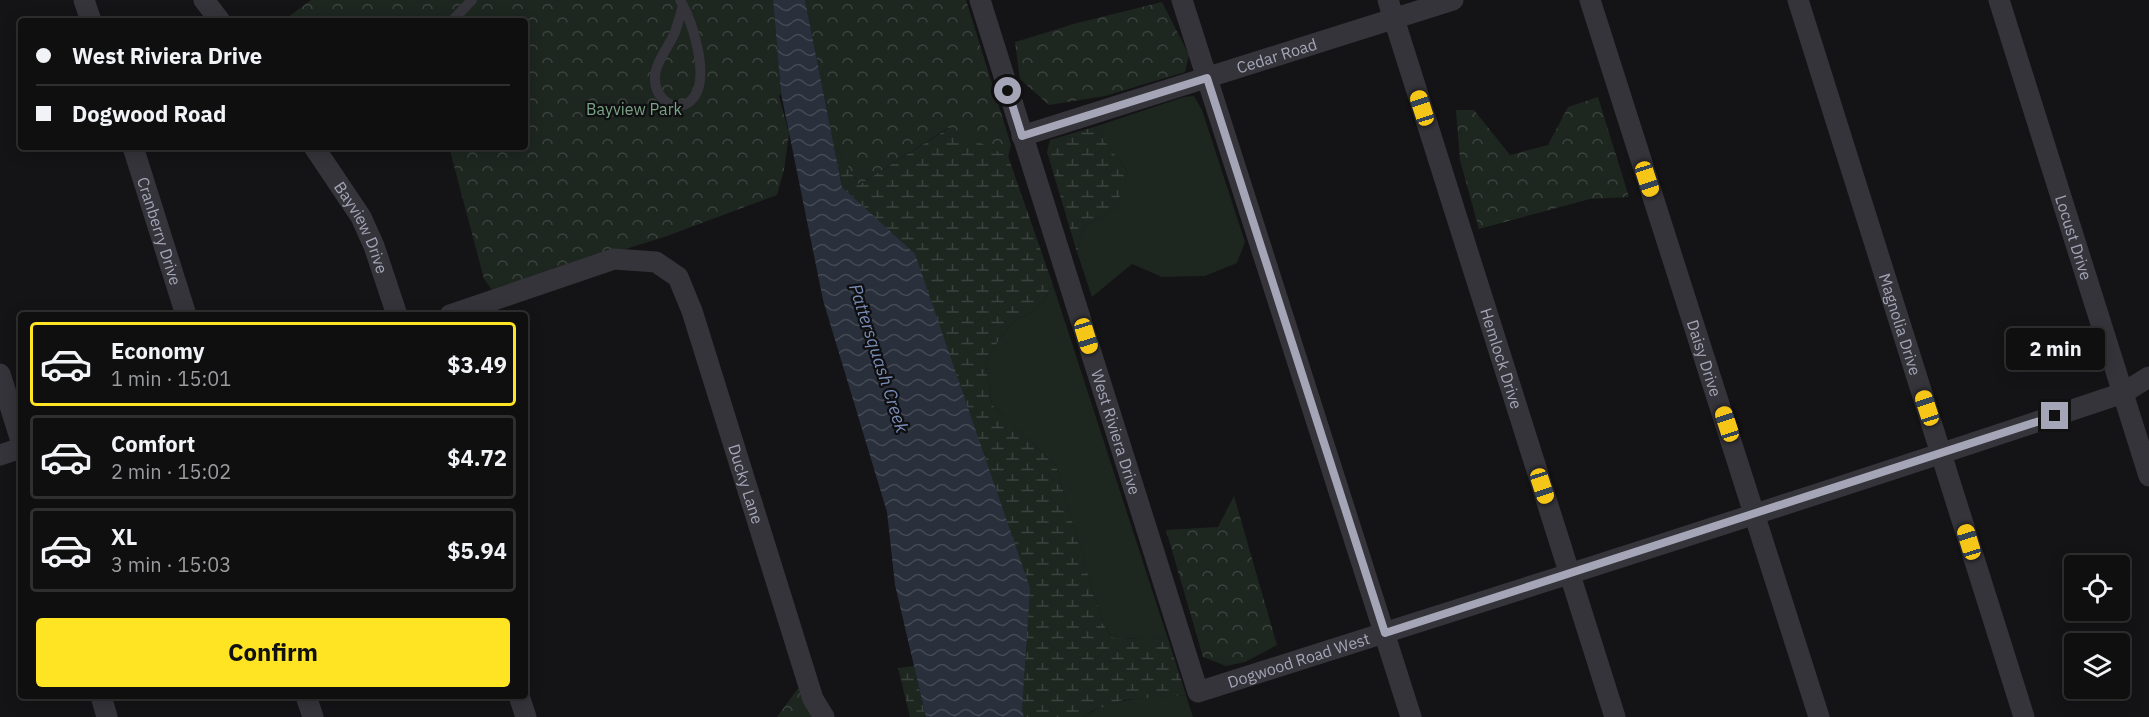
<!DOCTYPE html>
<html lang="en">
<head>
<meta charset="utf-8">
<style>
  :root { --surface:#0f0f10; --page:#1d1d1e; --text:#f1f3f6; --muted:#9b9c9f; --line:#2f2f30; --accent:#ffe423 }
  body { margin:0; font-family:"IBM Plex Sans",sans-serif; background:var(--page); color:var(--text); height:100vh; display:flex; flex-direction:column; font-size:22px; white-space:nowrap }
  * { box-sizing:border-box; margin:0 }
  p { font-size:20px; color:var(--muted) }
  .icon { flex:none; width:33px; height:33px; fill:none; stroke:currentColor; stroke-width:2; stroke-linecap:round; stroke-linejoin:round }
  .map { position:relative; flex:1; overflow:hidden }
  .details { position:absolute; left:18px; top:312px; width:510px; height:387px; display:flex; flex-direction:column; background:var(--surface); border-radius:6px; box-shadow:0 3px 15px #0003,0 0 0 2px var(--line) }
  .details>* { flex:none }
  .hud { position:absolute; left:18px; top:18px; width:510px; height:132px; border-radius:6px; box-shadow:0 3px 15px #0003,0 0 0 2px var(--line); display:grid; align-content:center; height:132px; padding:0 18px; background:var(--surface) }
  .buttons { position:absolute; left:2064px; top:555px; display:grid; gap:12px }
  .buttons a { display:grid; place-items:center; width:66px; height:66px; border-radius:6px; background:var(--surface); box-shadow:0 3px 15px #0003,0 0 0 2px var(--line); font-size:30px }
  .end { position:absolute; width:27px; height:27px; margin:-14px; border:8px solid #a4a6b7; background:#111; box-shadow:0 0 0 3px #111 }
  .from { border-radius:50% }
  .bubble { position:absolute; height:42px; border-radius:6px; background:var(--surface); box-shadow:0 3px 15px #0003,0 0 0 2px var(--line); font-size:20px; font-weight:800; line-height:42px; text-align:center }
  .car { position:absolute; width:18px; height:36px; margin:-18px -9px; border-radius:8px; box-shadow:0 0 4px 2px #0007; background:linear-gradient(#f5c518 24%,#345 0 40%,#f5c518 0 76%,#345 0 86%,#f5c518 0) }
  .hud b { display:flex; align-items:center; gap:21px; height:57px; font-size:22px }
  .hud b+b { border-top:2px solid var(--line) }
  .hud i { width:15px; height:15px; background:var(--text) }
  ul { padding:10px 0 0; list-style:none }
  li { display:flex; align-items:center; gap:18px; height:84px; margin:0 12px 9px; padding:0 6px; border:3px solid var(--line); border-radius:6px }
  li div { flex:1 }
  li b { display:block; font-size:22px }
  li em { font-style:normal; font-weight:800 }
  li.active { border-color:var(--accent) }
  li>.icon { width:54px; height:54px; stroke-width:1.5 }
  .cta { display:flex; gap:12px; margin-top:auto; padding:12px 18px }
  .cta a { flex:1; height:69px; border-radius:6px; background:var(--accent); color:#111; font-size:24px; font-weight:800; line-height:69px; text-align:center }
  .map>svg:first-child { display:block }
  .grass { fill:#1e2620 }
  .forest { fill:url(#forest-crowns) }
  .wetland { fill:url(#wetland-marsh) }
  .water { fill:url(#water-waves) }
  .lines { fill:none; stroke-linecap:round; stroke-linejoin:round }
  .lane { stroke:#35343b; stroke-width:10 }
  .street { stroke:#35343b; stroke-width:21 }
  .route { stroke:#a4a6b7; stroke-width:8 }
  .labels { text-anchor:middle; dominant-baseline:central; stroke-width:4.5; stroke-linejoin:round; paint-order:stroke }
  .street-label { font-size:16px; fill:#a4a6b7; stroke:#0f0f11 }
  .park-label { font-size:16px; fill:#79a485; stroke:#0f0f11 }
  .water-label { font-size:18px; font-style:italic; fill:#788cb6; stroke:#0f0f11 }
</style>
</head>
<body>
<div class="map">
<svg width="2149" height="717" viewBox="0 0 2149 717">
  <defs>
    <pattern id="forest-crowns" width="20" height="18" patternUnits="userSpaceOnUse" patternTransform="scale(1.5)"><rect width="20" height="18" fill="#1e2620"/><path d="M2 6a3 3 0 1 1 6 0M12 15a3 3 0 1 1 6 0" fill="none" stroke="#3c423e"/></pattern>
    <pattern id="wetland-marsh" width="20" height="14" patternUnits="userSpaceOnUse" patternTransform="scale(1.5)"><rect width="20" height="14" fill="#1e2620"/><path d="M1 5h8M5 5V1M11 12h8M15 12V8" fill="none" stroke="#3c423e"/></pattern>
    <pattern id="water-waves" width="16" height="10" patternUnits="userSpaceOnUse" patternTransform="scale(1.5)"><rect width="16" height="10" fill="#292f3b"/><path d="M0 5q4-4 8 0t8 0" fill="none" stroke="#454a55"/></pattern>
  </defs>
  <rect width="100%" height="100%" fill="#141416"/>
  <g class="grass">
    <polygon points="1194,96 1202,110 1245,242 1237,263 1205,276 1162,277 1132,264 1092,297 1077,252 1085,226 1116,208 1128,172 1094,127 1184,97"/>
    <polygon points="1053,285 1168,639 1113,638 1102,623 1056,466 992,405 985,360 1010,325 1040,306"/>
    <path d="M 1186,695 L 1193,717 L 1084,717 C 1112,696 1153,698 1186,695 Z"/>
  </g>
  <g class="forest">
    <polygon points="311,0 773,0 781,93 779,96 789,134 784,170 777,195 667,236 493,291 484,279 449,147 525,147 525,21 283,21"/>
    <polygon points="805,0 966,0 1011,145 1008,156 948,128 859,185 833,142"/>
    <polygon points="1162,2 1189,55 1185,72 1105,96 1049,105 1020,79 1015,42 1077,23"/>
    <polygon points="1598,97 1629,197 1590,199 1479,229 1460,160 1456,110 1474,110 1510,155 1548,145 1568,107"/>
    <polygon points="1234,496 1277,645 1245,662 1226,666 1203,657 1166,530 1218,527"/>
    <polygon points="799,687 812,717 777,717"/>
  </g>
  <g class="wetland">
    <polygon points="1094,127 1128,172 1116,208 1085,226 1077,252 1047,152 1050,140"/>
    <polygon points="949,128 1008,156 1053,285 1040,306 1010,325 985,360 992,405 1056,466 1102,623 1113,638 1168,639 1186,695 1123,700 1092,711 1084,717 1024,717 915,255 842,187 833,142 859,185"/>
    <polygon points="914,666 926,717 910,717 898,668"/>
  </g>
  <polygon class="water" points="773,0 805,0 842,187 915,254 1030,588 1022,709 1024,717 926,717 895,585 887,512 823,300 781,93"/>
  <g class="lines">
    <g class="lane">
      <path d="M 680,0 C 692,20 710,76 694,97 C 679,117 654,100 655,78 C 655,62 669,47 675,32 C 678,24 680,15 683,6"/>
      <polyline points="452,21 472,0"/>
    </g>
    <g class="street">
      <polyline points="84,0 91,21"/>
      <polyline points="204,0 220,21"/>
      <path id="s1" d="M 980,0 L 1198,692 C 1507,594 1816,496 2123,393 L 2149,377"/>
      <polyline points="1182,0 1411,717"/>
      <path id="s2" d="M 1388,0 L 1615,717"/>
      <path id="s3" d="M 1590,0 L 1819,717"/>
      <path id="s4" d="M 1798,0 L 2024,717"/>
      <path id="s5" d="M 1999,0 L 2149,476"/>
      <path id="s6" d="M 1022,136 L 1453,0"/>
      <path id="s7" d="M 133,147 L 186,315"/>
      <path id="s8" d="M 314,147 L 361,217 L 374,246 L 397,315"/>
      <path id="s9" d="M 450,315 L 614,259 L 656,262 L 678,277 L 692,311 L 813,699 L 824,717"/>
      <polyline points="0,374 21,441"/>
      <polyline points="0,455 21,448"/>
      <polyline points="101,696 107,717"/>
      <polyline points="306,696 313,717"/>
      <polyline points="519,696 526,717"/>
    </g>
  </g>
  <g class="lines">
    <polyline class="route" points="1008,91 1022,136 1207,78 1385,633 2055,416"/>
  </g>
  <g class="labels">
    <g class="street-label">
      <text stroke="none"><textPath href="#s6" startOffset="267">Cedar Road</textPath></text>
      <text stroke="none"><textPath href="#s8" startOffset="94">Bayview Drive</textPath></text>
      <text stroke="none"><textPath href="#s7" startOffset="88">Cranberry Drive</textPath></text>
      <text stroke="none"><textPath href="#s5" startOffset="249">Locust Drive</textPath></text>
      <text stroke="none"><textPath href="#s4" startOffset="340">Magnolia Drive</textPath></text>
      <text stroke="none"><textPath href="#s2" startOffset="376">Hemlock Drive</textPath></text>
      <text stroke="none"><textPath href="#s3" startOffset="376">Daisy Drive</textPath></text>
      <text stroke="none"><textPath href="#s1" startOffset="453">West Riviera Drive</textPath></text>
      <text stroke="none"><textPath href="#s9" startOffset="460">Ducky Lane</textPath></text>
      <text stroke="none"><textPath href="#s1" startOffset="831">Dogwood Road West</textPath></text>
    </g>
    <g class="park-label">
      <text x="634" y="109">Bayview Park</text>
    </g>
    <g class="water-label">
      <text transform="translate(879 358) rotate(72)">Pattersquash Creek</text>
    </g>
  </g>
</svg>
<div class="buttons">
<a><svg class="icon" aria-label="locate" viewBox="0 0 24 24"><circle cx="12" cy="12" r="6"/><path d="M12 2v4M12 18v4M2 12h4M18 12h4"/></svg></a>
<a><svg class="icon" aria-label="layers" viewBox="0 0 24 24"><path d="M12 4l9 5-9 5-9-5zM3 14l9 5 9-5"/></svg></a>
</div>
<i class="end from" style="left:1008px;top:91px"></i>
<i class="end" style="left:2055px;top:416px"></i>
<div class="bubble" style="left:2006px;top:328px;width:99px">2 min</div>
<i class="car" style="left:1422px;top:108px;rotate:342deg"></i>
<i class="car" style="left:1647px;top:179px;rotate:162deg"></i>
<i class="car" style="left:1086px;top:336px;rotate:163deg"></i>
<i class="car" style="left:1927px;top:408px;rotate:342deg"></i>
<i class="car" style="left:1727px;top:424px;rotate:342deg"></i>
<i class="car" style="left:1542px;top:486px;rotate:162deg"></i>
<i class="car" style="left:1969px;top:542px;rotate:343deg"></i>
<div class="hud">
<b><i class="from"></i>West Riviera Drive</b>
<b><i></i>Dogwood Road</b>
</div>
<section class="details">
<ul>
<li class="active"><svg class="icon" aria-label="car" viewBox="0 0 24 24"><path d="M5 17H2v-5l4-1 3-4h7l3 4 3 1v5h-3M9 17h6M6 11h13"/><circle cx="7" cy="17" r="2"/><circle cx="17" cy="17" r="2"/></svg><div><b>Economy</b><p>1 min · 15:01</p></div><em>$3.49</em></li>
<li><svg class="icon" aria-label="car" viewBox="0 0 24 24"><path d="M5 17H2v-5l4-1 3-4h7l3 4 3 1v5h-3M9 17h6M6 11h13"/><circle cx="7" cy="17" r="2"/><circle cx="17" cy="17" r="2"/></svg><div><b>Comfort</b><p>2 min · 15:02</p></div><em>$4.72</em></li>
<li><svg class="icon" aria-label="car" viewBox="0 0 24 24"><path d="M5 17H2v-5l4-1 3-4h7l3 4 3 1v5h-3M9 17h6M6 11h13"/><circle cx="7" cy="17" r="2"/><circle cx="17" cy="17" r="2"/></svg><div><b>XL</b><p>3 min · 15:03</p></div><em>$5.94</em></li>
</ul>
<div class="cta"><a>Confirm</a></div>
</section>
</div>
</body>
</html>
